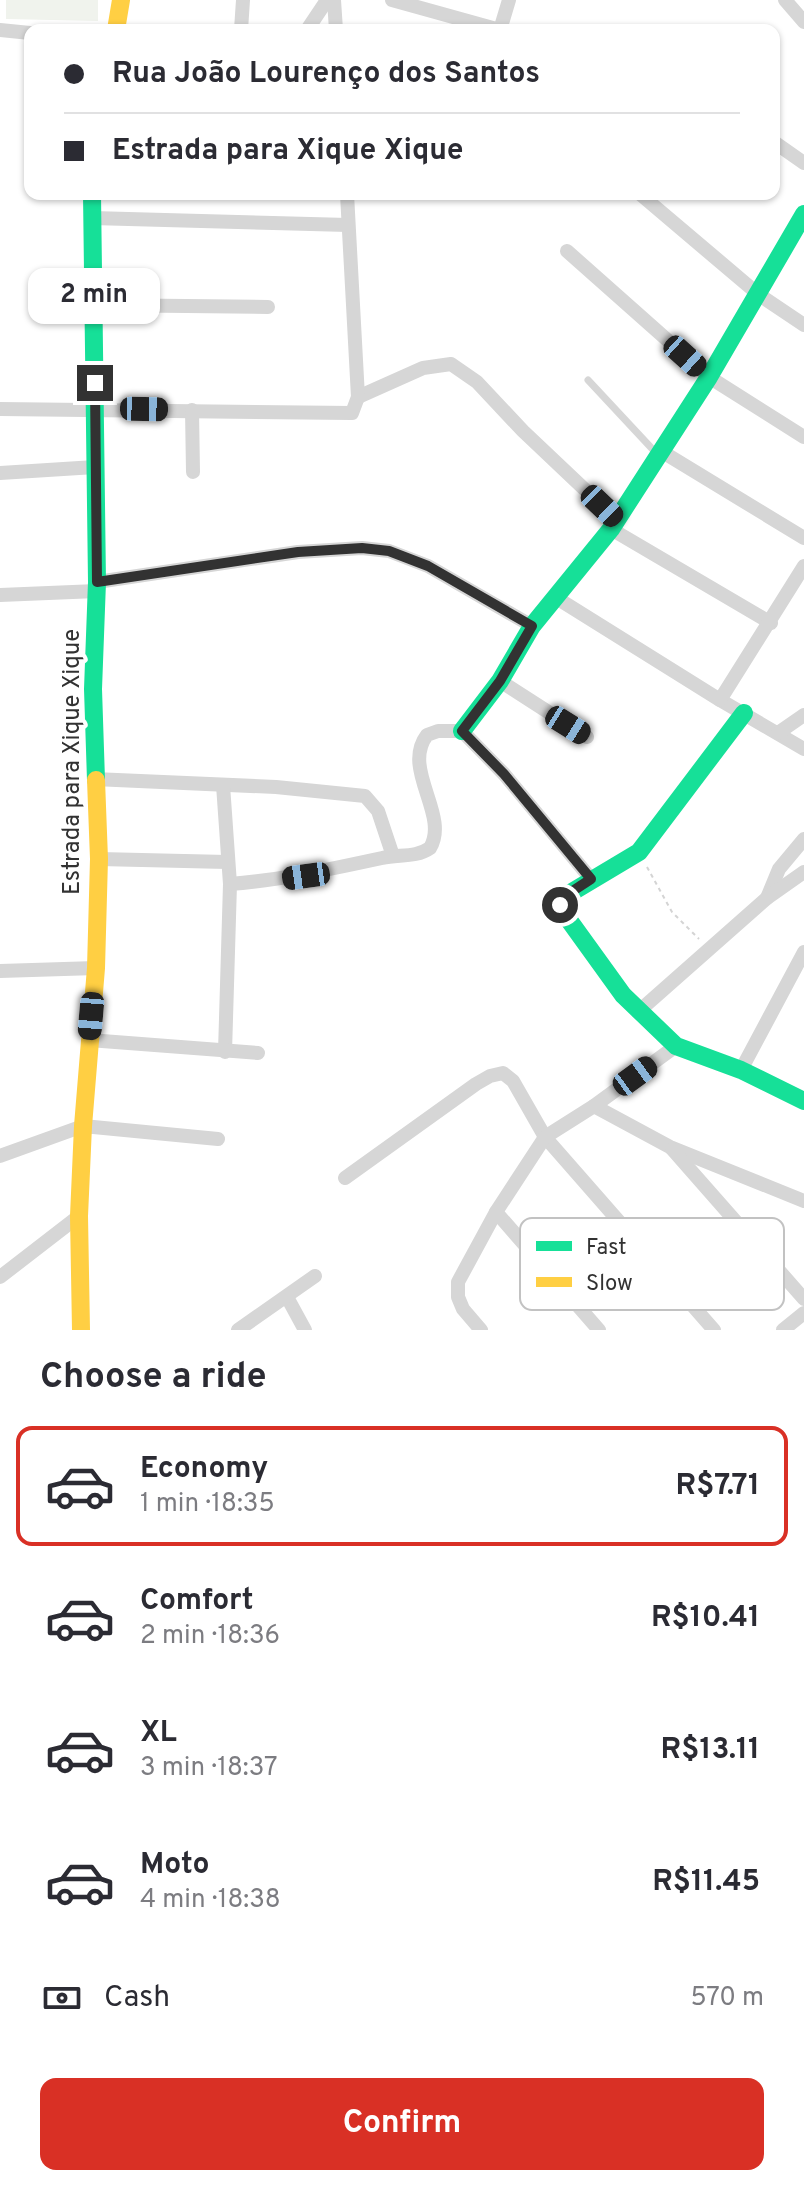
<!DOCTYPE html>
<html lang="en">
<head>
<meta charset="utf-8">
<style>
  :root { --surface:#fff; --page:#f7f7f7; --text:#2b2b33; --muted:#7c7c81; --line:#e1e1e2; --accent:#d93025 }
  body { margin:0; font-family:Overpass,sans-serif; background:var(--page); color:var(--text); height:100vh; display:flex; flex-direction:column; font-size:30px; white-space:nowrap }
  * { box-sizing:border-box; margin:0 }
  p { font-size:26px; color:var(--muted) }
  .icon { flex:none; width:44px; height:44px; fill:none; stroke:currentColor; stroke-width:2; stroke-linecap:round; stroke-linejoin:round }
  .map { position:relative; height:1330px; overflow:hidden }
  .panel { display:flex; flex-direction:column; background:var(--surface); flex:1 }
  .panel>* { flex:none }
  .guide { position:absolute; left:24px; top:24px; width:756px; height:176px; border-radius:16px; box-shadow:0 2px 6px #0004; display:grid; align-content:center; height:176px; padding:0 40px; background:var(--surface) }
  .end { position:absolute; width:36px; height:36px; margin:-18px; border:10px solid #323232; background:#fff; box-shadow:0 0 0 4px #fff }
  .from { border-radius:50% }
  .bubble { position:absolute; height:56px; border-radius:16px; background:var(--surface); box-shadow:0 2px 6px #0004; font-size:26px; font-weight:700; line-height:56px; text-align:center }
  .car { position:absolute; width:24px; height:48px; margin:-24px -12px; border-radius:10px; box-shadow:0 0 6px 2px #0007; background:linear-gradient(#222 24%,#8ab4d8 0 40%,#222 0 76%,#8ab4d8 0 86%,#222 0) }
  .guide b { display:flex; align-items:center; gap:28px; height:76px; font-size:30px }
  .guide b+b { border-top:2px solid var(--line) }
  .guide i { width:20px; height:20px; background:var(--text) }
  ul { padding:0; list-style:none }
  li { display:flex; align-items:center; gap:24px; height:120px; margin:0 16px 12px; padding:0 24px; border:4px solid transparent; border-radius:16px }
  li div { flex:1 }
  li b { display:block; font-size:30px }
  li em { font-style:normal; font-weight:700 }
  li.current { border-color:var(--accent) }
  li>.icon { width:72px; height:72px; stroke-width:1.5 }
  h2 { padding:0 40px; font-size:36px; line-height:96px }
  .pay { display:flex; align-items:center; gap:20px; height:88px; padding:0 40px; font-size:30px }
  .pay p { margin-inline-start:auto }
  .action { display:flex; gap:16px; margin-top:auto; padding:16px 40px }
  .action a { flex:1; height:92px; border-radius:16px; background:var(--accent); color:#fff; font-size:32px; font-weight:700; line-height:92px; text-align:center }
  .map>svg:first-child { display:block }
  .green { fill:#f0f3ed }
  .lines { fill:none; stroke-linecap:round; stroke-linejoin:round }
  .path { stroke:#d4d4d4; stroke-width:2; stroke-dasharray:4 4; stroke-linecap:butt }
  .lane { stroke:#d6d6d6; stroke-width:7 }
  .street { stroke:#d6d6d6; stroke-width:14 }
  .fast { stroke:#16e098; stroke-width:18 }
  .slow { stroke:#ffcf43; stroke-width:18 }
  .route { stroke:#323232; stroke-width:10 }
  .labels { text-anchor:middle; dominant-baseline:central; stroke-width:8; stroke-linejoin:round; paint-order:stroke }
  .street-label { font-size:24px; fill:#323232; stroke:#fff }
  .key { fill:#fff; stroke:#c2c2c2; stroke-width:2 }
  .key-label { font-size:22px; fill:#323232 }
</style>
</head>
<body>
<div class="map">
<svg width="804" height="1330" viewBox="0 0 804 1330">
  <rect width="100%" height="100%" fill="#fff"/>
  <polygon class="green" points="6,0 98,0 98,21 6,19"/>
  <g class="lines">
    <polyline class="path" points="647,867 672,912 699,939"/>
    <polyline class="lane" points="588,380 657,454"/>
    <g class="street">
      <polyline points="334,0 336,30"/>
      <polyline points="392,0 500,30"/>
      <polyline points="785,0 804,22"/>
      <polyline points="0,30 30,33"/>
      <polyline points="241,30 243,0"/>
      <polyline points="307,30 327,0"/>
      <polyline points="500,30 509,0"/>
      <polyline points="774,142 804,163"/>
      <polyline points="640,194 758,294 804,325"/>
      <polyline points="92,218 348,225"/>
      <polyline points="567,251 709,377 804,437"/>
      <polyline points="93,305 268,307"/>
      <polyline points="358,397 423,368 451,364 477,382 523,431 617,520"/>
      <polyline points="0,409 352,413 358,397 347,194"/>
      <polyline points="192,410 193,472"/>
      <polyline points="661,451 804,538"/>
      <polyline points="0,473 95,467"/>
      <polyline points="611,529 771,623"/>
      <polyline points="97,582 298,552 362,548 389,551 428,566 532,626"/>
      <polyline points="0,595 97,591"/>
      <polyline points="555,597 720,700 804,749"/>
      <polyline points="500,681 587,737"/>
      <polyline points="720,700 804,566"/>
      <polyline points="778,733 804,715"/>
      <polyline points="94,779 276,787 365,796 378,811 393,856"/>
      <polyline points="223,785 230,884 225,1052"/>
      <polyline points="99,859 227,862"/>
      <path d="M 230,884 C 282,880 331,869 382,858 C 398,854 416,858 430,848 C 450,815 401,769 427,735 L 438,731 L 462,731 L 504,774 L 591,879"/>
      <polyline points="767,898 779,869 804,839"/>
      <polyline points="0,971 96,968"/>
      <polyline points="638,1012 767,898 804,872"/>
      <polyline points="89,1040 258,1053"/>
      <polyline points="741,1070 804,952"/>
      <polyline points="594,1106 670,1147 804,1201"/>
      <polyline points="672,1149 804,1299"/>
      <polyline points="0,1156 83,1126 218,1139"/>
      <polyline points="345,1178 476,1084 490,1076 503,1073 513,1081 545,1137 714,1330"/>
      <polyline points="496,1212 599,1330"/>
      <polyline points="0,1277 79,1216"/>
      <polyline points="287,1297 305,1330"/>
      <polyline points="238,1330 315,1276"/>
      <polyline points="481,1330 463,1309 458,1297 458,1282 496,1212 545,1137 594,1106 676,1046"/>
      <polyline points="783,1330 804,1313"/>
    </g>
    <g class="fast">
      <polyline points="92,194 97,582 93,689 96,780"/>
      <polyline points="744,713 639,852 562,898 560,903 566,916 623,995 676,1046 741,1070 804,1101"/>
      <polyline points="462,731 500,681 532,626 611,529 709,377 804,214"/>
    </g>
    <g class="slow">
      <polyline points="116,30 121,0"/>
      <polyline points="81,1330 79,1216 83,1126 96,968 99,859 96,780"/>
    </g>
  </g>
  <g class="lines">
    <polyline class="route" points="95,383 97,582 298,552 362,548 389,551 428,566 532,626 500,681 462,731 504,774 591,879 562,898 560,905"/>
  </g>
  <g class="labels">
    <g class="street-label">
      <text transform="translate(73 762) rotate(-90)">Estrada para Xique Xique</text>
    </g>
  </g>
  <rect x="520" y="1218" width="264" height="92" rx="12" class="key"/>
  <rect x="536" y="1241" width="36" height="10" fill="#16e098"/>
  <rect x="536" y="1277" width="36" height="10" fill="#ffcf43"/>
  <g class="key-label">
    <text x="586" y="1254">Fast</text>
    <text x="586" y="1290">Slow</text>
  </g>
</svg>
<i class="end from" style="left:560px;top:905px"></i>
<i class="end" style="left:95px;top:383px"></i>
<div class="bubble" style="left:28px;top:268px;width:132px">2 min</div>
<i class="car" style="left:685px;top:356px;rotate:132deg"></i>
<i class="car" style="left:144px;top:409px;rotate:91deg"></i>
<i class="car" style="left:602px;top:506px;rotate:134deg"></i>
<i class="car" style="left:568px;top:725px;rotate:122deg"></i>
<i class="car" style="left:306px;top:876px;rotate:262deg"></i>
<i class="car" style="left:91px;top:1016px;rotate:185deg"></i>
<i class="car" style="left:635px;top:1076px;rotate:54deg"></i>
<div class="guide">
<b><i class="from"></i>Rua João Lourenço dos Santos</b>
<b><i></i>Estrada para Xique Xique</b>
</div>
</div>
<section class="panel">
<h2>Choose a ride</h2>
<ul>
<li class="current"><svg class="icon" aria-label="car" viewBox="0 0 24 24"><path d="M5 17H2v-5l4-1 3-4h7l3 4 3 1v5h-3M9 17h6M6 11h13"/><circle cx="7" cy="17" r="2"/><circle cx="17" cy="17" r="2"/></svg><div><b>Economy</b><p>1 min · 18:35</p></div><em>R$7.71</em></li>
<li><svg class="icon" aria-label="car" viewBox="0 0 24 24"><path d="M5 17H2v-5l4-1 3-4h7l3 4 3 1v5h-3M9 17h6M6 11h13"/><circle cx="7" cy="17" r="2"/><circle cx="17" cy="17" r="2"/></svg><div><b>Comfort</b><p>2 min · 18:36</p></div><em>R$10.41</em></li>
<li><svg class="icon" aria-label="car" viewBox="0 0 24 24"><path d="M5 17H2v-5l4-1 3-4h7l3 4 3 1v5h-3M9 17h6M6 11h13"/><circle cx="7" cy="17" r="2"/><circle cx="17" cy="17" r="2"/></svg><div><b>XL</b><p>3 min · 18:37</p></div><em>R$13.11</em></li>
<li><svg class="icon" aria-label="car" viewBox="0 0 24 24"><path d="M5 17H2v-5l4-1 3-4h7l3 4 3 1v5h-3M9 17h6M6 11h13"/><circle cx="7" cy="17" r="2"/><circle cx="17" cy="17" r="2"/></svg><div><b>Moto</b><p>4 min · 18:38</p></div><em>R$11.45</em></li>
</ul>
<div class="pay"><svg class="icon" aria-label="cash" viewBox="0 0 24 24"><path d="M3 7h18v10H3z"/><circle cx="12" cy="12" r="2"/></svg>Cash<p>570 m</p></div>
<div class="action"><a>Confirm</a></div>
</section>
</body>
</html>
